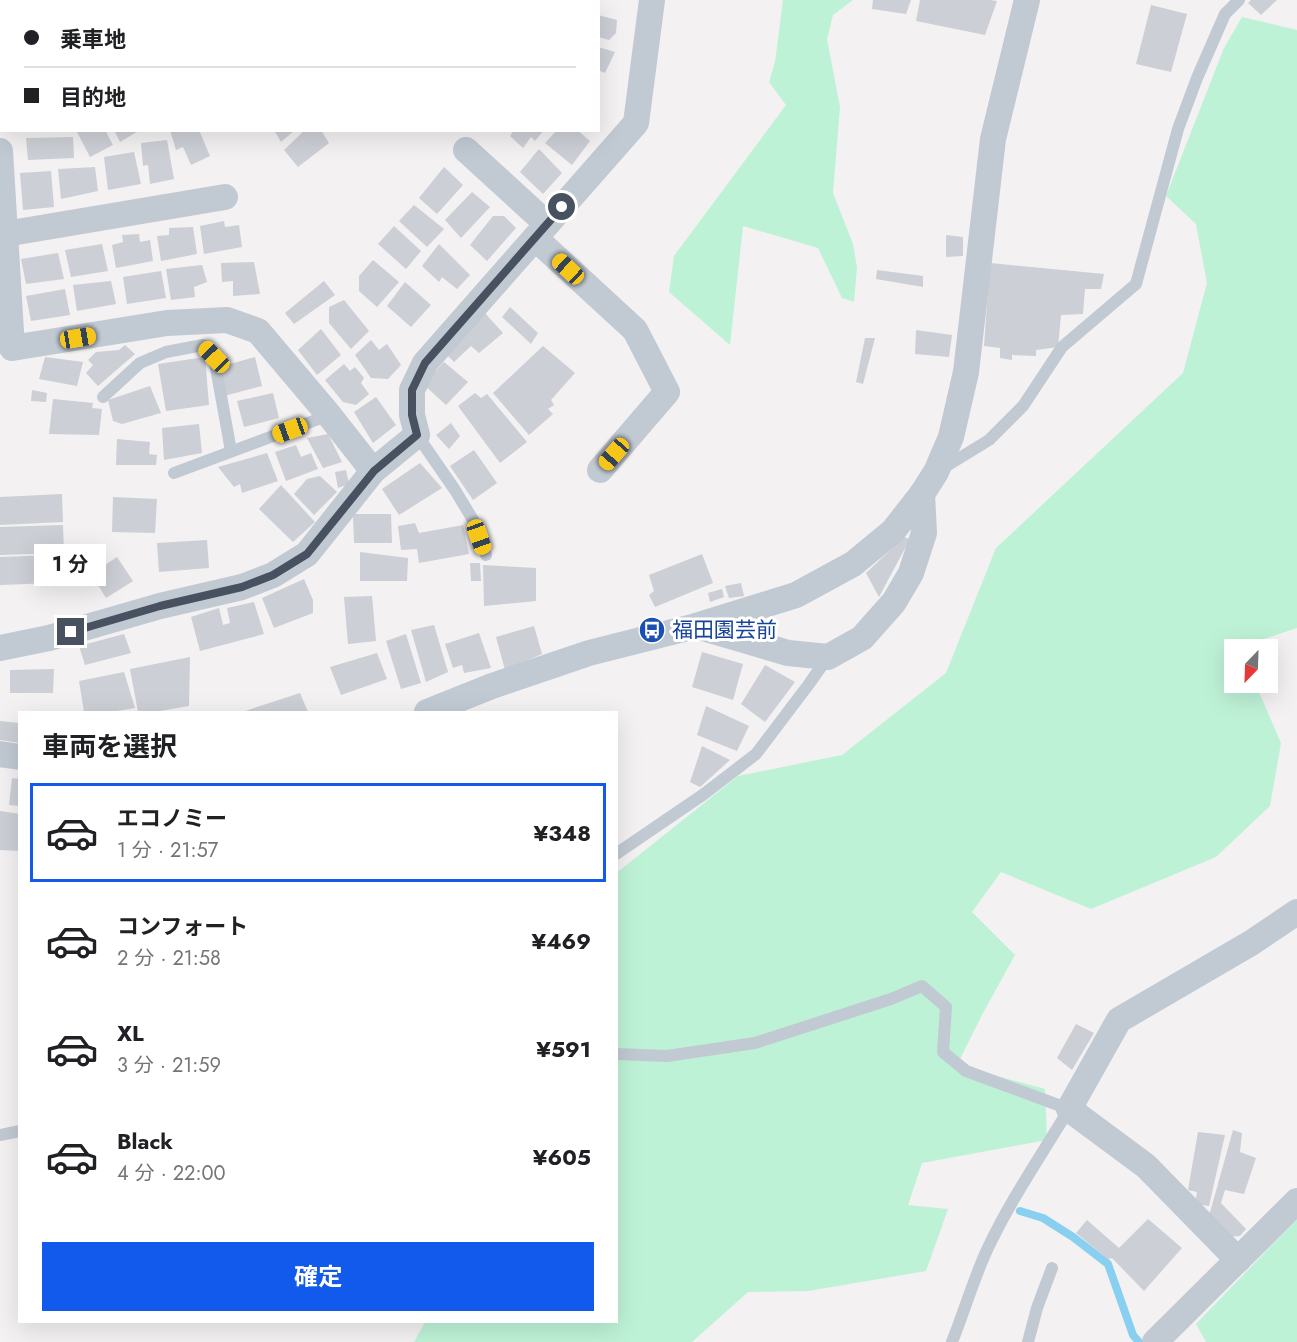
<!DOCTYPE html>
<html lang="ja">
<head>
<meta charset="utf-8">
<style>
  :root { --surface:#fff; --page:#f2f2f2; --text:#202124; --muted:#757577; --line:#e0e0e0; --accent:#115aec }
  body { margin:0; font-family:Jost,"Noto Sans JP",sans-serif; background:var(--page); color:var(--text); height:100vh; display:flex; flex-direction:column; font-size:22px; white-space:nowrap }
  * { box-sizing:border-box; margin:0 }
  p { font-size:20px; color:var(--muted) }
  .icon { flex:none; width:33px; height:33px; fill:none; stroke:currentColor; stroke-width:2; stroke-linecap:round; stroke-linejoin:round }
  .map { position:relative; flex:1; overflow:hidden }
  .side { position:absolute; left:18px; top:711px; width:600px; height:612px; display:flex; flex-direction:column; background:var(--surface); border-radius:0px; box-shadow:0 6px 24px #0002 }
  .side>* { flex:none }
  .guide { position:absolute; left:0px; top:0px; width:600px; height:132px; box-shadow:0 6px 24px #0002; display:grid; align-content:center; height:132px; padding:0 24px; background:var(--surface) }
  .needle { width:39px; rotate:203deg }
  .buttons { position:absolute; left:1224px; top:639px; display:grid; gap:12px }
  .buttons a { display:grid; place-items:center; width:54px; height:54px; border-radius:0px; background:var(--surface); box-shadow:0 6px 24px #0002; font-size:30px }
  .end { position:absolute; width:27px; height:27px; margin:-14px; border:8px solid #47515f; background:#fff; box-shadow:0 0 0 3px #fff }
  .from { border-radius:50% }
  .bubble { position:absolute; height:42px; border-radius:0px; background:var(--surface); box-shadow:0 6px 24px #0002; font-size:20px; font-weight:700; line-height:42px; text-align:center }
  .car { position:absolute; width:18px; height:36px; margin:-18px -9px; border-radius:8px; box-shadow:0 0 4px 2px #0007; background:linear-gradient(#f5c518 24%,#345 0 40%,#f5c518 0 76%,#345 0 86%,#f5c518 0) }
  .guide b { display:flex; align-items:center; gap:21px; height:57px; font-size:22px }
  .guide b+b { border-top:2px solid var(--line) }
  .guide i { width:15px; height:15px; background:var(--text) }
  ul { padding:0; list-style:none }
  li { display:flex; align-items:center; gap:18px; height:99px; margin:0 12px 9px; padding:0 12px; border:3px solid transparent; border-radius:0px }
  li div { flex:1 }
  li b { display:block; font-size:22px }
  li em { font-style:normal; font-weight:700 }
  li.on { border-color:var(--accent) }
  li>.icon { width:54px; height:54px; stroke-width:1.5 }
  h2 { padding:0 24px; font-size:27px; line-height:72px }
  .button { display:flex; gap:12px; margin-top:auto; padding:12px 24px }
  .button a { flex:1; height:69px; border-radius:0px; background:var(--accent); color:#fff; font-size:24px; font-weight:700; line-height:69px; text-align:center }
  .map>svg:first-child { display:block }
  .green { fill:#bef2d7 }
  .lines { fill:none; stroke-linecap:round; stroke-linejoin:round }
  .stream { stroke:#89d0f0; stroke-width:8 }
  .building { fill:#cccfd5 }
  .lane { stroke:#c1c9d3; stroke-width:12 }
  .street { stroke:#c1c9d3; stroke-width:26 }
  .route { stroke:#47515f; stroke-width:8 }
  .labels { text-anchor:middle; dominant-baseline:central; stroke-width:6; stroke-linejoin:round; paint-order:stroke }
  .transit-label { font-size:21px; fill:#164399; stroke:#fff; text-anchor:start }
</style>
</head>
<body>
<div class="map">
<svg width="1297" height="1342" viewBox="0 0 1297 1342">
  <rect width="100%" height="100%" fill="#f3f1f1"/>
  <g class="green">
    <polygon points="783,0 853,0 833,15 827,39 840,107 833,193 853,244 857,267 854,302 842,298 818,248 743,226 730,345 669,292 674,256 786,105 769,82 775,62"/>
    <polygon points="1242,17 1297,30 1297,628 1240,647 1241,649 1234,650 1234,682 1255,683 1281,743 1270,806 1216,857 1091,909 1001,872 972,912 1015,955 983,1013 957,1065 1045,1089 1047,1140 922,1163 908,1205 948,1209 926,1271 808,1291 748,1292 692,1342 414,1342 425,1322 616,1322 617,870 619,871 738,776 842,755 946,673 996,548 1183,373 1207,283 1196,224 1166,196 1224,48"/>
    <polygon points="1297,1219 1297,1342 1206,1342 1196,1324"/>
  </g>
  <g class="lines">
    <polyline class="stream" points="1020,1211 1043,1218 1073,1237 1108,1264 1133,1335 1139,1342"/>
  </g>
  <g class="building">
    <polygon points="873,0 911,0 906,14 872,9"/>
    <polygon points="920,0 990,0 997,1 985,35 916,21"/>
    <polygon points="1251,0 1277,0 1261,15 1248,3"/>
    <polygon points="1151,5 1187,14 1171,72 1136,64"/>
    <polygon points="598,15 617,20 616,33 609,40 598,37"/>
    <polygon points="598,47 615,52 605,73 598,70"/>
    <polygon points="76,130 105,130 113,145 90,157"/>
    <polygon points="114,130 140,130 120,142"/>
    <polygon points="170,130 199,130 210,156 191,165 183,147 176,150"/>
    <polygon points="274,130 295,130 281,142"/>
    <polygon points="305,130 321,130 329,143 298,167 284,150"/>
    <polygon points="514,130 544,130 535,141 531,137 523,148 510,136"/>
    <polygon points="557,130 577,130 590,141 572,165 545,143"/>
    <polygon points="73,137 74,158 28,160 26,138"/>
    <polygon points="167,140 174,179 150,184 148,165 143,166 141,143"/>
    <polygon points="539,149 562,173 543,194 520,172"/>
    <polygon points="134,152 141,184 108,190 104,157"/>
    <polygon points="95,167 98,191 61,199 58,169"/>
    <polygon points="444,167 463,185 437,214 419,198"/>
    <polygon points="51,171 54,207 23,210 20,173"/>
    <polygon points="472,192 490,207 461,238 445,220"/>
    <polygon points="414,205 444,229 427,247 399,221"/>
    <polygon points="493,216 504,216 516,228 487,261 470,245"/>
    <polygon points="224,221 225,227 239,225 242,247 204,254 200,226"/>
    <polygon points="394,226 421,251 406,269 378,244"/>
    <polygon points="193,227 197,254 161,261 157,236 169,235 169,228"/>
    <polygon points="139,234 140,242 150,240 153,261 116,268 112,245 123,242 122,235"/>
    <polygon points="946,235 963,237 963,256 946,257"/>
    <polygon points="102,244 108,271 71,277 65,250"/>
    <polygon points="439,244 470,275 457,289 442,277 439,282 422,266"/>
    <polygon points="58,253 64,279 26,284 21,259"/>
    <polygon points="373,260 399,282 377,307 359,291 359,276"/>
    <polygon points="254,262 260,294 233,296 233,281 222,282 221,263"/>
    <polygon points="990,263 1104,274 1101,289 1085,289 1083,314 1061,315 1058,347 1036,350 1036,356 1012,355 1012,360 1000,358 1000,348 984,346"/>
    <polygon points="202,265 207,282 194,287 195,297 171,300 166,269"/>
    <polygon points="877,270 923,276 923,287 876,279"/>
    <polygon points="161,271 166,298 127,304 123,277"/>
    <polygon points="111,281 116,304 77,311 73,285"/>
    <polygon points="324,281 335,295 294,324 285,313"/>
    <polygon points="405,282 431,305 411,327 387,306"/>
    <polygon points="65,289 70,315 31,321 26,296"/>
    <polygon points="344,300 369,331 351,349 329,323 329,307"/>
    <polygon points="510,307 538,333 531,344 502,317"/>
    <polygon points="484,312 503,333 479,353 471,346 454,362 446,354"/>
    <polygon points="321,329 341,355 317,375 298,350"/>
    <polygon points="916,330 952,335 949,357 915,354"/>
    <polygon points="865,338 875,338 863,384 856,382"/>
    <polygon points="371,340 379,350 387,344 401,365 388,379 371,378 355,355"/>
    <polygon points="125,345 135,354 98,386 86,373 93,365 88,360 96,352 119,350"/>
    <polygon points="543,346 575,373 551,400 554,405 548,409 553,414 529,435 493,393"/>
    <polygon points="45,357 83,362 77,386 39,379"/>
    <polygon points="205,357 209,405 166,411 158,364"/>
    <polygon points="255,357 262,386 224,396 219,367"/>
    <polygon points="444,362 468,382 446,405 423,384"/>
    <polygon points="344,364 350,371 355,367 364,378 361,383 369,394 356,405 343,402 325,380"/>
    <polygon points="150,386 161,413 122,424 113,421 108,400"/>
    <polygon points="32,390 47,393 46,402 31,401"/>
    <polygon points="273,393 279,418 244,427 237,401"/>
    <polygon points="475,393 481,398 487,394 527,442 500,463 458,406"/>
    <polygon points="376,397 396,425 373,443 354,412"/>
    <polygon points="53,399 93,403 92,408 102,409 99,435 49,434"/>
    <polygon points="451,423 460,436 449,449 436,435"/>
    <polygon points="199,424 202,453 164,460 162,428"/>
    <polygon points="328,434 342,462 323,468 307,438"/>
    <polygon points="117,439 150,442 149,454 157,455 156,465 116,465"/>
    <polygon points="296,445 301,457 311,453 318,469 286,481 275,452"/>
    <polygon points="474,450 497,483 473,500 450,466"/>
    <polygon points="267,453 278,481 242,493 240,484 234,487 218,467"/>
    <polygon points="420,463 442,488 399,515 382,489"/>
    <polygon points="346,470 349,484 338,488 335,472"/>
    <polygon points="320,476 337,492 314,515 294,494 307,479"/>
    <polygon points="281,485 315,522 293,542 259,509"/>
    <polygon points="62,494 63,522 0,525 0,497"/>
    <polygon points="113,497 157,499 155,533 112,532"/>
    <polygon points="353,514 391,514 392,543 354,543"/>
    <polygon points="415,523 419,533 463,525 469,554 419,563 417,549 401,550 398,526"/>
    <polygon points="63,525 64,553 0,555 0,527"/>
    <polygon points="904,537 910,539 879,597 866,573"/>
    <polygon points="207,540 209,568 159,572 157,543"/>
    <polygon points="360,552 408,558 407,581 360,581"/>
    <polygon points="702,554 713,583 655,607 649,595 654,591 649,575"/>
    <polygon points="51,555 52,583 0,585 0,557"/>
    <polygon points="117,557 133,581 106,598 91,574"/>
    <polygon points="470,563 480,563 481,581 471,581"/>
    <polygon points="483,565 536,568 536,601 484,606"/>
    <polygon points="304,579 313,600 313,613 274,628 262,598"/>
    <polygon points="741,583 744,596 729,598 725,586"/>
    <polygon points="722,589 724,597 710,602 708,593"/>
    <polygon points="372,596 376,641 348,644 344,597"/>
    <polygon points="254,602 264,634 200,651 191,617 219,608 223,625 230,623 227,608"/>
    <polygon points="434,625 448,672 426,682 411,630"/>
    <polygon points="534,626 542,654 505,670 496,637"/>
    <polygon points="479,633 491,668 464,673 462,665 453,668 445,644"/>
    <polygon points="124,634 131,653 85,665 79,646"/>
    <polygon points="406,634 421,683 401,689 386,641"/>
    <polygon points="702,652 743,664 733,700 692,687"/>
    <polygon points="377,653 387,679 341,695 330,667"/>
    <polygon points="190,657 189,706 160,711 160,712 138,712 130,669"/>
    <polygon points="765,665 795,682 765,722 741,704"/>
    <polygon points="54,669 53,693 10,693 10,670"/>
    <polygon points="124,672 135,708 111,712 84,712 79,681"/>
    <polygon points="300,693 308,712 242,712"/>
    <polygon points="706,706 749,726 737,751 697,735"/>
    <polygon points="0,721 20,723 20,743 0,740"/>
    <polygon points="702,746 730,760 700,787 690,782"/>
    <polygon points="12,778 20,779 20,806 9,805"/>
    <polygon points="0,811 20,814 20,851 0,850"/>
    <polygon points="1076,1024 1094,1033 1072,1070 1057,1058"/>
    <polygon points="1233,1130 1242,1133 1240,1152 1256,1158 1244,1194 1225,1190 1221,1203 1246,1229 1240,1236 1225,1237 1209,1216"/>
    <polygon points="1198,1132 1225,1135 1209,1206 1195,1204 1197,1192 1188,1190"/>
    <polygon points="1148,1219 1182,1248 1144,1291 1112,1258 1108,1259 1076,1233 1087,1220 1119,1248"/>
  </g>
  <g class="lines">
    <g class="lane">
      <polyline points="103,397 140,363 166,352 203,345 214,357 231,451"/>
      <polyline points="417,435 455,490 473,520 486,555"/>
      <polyline points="940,470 989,440 1023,406 1062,347 1136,284 1178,129 1197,78 1225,14 1239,0"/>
      <polyline points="174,473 329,415"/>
      <polyline points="616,854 704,794 756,754 809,684 828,657"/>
      <path d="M 616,1054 L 667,1056 L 755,1043 L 891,999 L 922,986 L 946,1007 L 943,1052 L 966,1071 L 1069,1109 C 1041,1156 1009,1202 986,1252 C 973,1281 964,1312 952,1342"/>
      <polyline points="0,1135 20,1131"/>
      <polyline points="1028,1342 1037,1308 1052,1268"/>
    </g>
    <g class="street">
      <polyline points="189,0 192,2"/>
      <polyline points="21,2 22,0"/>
      <polyline points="325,2 326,0"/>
      <polyline points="0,39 2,37"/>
      <polyline points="0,63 2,64"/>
      <polyline points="466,150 547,224"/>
      <polyline points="0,151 12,348 167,323 227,320 258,331 329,415 373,471"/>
      <polyline points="5,234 225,197"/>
      <polyline points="535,238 635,330 667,392 600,470"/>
      <polyline points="696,626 788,653 828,657 862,638 894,602 911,573 924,533 922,494"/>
      <polyline points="0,648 49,638 160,606 242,587 273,575 307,554 373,471 417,435 412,415 412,390 425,363 636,123 652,0"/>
      <polyline points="427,712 492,686 589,653 696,626 796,595 853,564 893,531 922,494 936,472 951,437 966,372 993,139 1027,0"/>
      <polyline points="0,754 20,757"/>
      <polyline points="1238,1260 1146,1166 1069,1109 1119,1020 1251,943 1297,912"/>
      <polyline points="1155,1342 1297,1201"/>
    </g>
  </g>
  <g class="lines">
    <polyline class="route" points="71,632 160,606 242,587 273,575 307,554 374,471 417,435 412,415 412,390 425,363 562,207"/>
  </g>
  <defs>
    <symbol id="bus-disc" viewBox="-11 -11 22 22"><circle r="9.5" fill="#1a4fb4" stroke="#fff"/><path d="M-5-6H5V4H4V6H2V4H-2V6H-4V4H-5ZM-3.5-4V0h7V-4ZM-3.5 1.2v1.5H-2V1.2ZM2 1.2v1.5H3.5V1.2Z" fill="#fff"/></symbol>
  </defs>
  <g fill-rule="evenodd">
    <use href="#bus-disc" x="637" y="615" width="30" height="30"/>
  </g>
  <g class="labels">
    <g class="transit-label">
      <text x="672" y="630">福田園芸前</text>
    </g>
  </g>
</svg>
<div class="buttons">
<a><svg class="needle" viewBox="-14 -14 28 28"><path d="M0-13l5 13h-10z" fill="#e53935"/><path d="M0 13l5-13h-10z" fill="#757577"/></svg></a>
</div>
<i class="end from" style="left:562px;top:207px"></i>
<i class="end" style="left:71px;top:632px"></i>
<div class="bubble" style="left:34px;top:544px;width:72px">1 分</div>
<i class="car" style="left:568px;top:269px;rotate:313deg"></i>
<i class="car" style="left:78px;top:338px;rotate:81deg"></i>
<i class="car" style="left:214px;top:357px;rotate:316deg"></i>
<i class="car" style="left:290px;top:430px;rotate:250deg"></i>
<i class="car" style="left:614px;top:454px;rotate:221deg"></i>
<i class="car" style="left:479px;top:537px;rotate:160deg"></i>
<div class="guide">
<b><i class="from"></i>乗車地</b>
<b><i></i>目的地</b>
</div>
<section class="side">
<h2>車両を選択</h2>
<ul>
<li class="on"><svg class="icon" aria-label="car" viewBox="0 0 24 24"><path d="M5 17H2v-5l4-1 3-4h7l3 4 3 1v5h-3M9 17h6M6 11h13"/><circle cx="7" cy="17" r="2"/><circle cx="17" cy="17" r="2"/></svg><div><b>エコノミー</b><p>1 分 · 21:57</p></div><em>¥348</em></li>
<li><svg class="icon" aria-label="car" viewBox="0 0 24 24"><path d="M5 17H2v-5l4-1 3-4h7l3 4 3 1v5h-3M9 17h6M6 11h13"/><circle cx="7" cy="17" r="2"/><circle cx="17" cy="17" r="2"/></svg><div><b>コンフォート</b><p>2 分 · 21:58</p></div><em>¥469</em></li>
<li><svg class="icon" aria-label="car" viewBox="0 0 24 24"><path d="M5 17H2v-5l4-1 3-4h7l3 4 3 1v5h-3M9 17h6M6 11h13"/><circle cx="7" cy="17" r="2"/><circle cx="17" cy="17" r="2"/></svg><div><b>XL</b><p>3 分 · 21:59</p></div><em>¥591</em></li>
<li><svg class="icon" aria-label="car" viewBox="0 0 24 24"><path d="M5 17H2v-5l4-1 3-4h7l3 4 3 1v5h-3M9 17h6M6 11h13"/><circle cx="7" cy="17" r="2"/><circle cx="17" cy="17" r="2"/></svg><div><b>Black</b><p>4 分 · 22:00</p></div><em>¥605</em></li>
</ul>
<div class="button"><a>確定</a></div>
</section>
</div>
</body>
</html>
